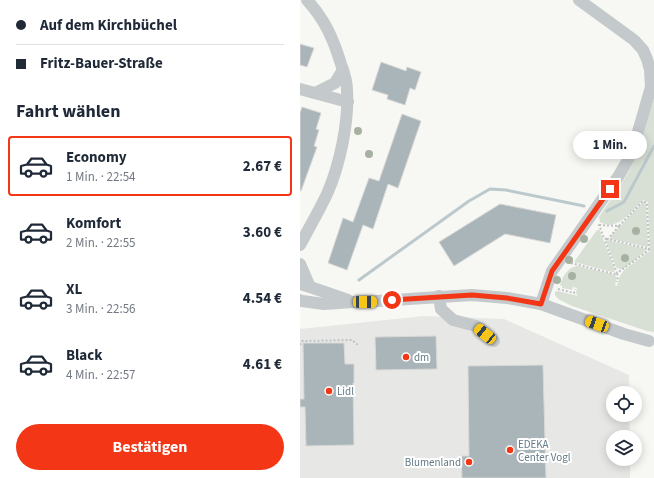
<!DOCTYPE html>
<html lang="de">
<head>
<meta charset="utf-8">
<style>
  :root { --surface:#fff; --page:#f6f6f7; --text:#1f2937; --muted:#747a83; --line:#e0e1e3; --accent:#f33716 }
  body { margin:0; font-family:"Source Sans 3",sans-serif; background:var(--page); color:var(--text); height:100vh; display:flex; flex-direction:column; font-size:15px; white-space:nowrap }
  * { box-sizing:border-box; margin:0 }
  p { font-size:13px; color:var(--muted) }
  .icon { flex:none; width:22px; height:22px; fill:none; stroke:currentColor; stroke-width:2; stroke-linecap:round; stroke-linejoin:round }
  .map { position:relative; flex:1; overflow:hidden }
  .side { display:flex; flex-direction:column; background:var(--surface); width:300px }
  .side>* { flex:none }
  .banner { display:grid; align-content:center; height:88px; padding:0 16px; background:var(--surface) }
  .controls { position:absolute; left:306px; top:386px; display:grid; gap:8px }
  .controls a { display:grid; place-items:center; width:36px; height:36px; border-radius:50%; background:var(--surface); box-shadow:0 2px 10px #0003; font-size:20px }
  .end { position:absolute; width:18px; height:18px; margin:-9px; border:5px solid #f33716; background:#fff; box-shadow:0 0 0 2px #fff }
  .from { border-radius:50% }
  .bubble { position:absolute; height:28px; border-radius:14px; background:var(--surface); box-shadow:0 2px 10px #0003; font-size:13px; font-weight:700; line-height:28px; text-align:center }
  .car { position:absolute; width:12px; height:24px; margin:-12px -6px; border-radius:5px; box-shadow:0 0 3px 1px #0007; background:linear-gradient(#f5c518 24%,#345 0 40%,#f5c518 0 76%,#345 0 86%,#f5c518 0) }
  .banner b { display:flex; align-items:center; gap:14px; height:38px; font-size:15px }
  .banner b+b { border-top:1px solid var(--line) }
  .banner i { width:10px; height:10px; background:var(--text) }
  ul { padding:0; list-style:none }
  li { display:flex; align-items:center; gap:12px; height:60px; margin:0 8px 6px; padding:0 8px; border:2px solid transparent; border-radius:4px }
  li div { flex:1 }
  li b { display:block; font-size:15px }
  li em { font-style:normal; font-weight:700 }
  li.selected { border-color:var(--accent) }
  li>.icon { width:36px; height:36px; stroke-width:1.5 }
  h2 { padding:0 16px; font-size:18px; line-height:48px }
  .button { display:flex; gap:8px; margin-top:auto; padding:8px 16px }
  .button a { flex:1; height:46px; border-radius:24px; background:var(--accent); color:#fff; font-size:16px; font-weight:700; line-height:46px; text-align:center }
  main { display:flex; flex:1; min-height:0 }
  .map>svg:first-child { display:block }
  .built { fill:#e7e8e6 }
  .green { fill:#d8dfd4 }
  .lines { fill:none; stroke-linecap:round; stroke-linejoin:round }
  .stream { stroke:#bbc9cd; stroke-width:3 }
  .building { fill:#aab5b9; stroke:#d8d8d6 }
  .path { stroke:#bfc2c4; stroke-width:2; stroke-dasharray:2 2; stroke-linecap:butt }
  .minor { stroke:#c4c9cc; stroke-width:12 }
  .tree { fill:#a7b1a1 }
  .route { stroke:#f33716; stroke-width:5 }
  .poi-dot { fill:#f33716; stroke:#fff; stroke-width:1.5 }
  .labels { text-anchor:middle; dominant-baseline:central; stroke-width:4; stroke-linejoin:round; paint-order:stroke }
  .poi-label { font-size:11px; fill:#637a87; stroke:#fff; text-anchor:start }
</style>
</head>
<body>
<main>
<section class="side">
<div class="banner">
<b><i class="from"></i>Auf dem Kirchbüchel</b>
<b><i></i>Fritz-Bauer-Straße</b>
</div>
<h2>Fahrt wählen</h2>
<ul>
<li class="selected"><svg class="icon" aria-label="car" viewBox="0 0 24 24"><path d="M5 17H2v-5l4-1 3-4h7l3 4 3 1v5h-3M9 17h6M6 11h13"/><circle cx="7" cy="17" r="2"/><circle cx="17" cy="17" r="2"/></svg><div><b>Economy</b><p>1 Min. · 22:54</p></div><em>2.67 €</em></li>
<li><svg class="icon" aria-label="car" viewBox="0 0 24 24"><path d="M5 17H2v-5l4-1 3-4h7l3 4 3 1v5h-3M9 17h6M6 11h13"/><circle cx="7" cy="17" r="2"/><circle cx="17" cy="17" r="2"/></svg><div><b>Komfort</b><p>2 Min. · 22:55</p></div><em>3.60 €</em></li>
<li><svg class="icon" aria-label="car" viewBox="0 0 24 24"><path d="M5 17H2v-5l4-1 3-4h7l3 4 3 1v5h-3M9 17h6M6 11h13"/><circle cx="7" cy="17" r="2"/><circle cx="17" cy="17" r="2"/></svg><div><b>XL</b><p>3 Min. · 22:56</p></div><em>4.54 €</em></li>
<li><svg class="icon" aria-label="car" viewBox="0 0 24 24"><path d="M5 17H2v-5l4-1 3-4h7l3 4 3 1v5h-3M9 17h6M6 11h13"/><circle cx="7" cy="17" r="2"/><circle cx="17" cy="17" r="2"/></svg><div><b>Black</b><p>4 Min. · 22:57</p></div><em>4.61 €</em></li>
</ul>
<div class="button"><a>Bestätigen</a></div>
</section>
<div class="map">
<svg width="354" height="478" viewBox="0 0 354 478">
  <rect width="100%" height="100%" fill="#f7f7f3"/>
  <polygon class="built" points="124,316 204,319 329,375 329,393 313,393 313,415 329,415 330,437 313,437 313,459 330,459 330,478 0,478 0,329"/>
  <g class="green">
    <path d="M 354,98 L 354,332 L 347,331 L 272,306 L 258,299 L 255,295 L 255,292 L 257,291 L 278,296 L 276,293 L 277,288 L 273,287 L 272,290 L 262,288 L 262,286 L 260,285 C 263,276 267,268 277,266 L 315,275 L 317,278 L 315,285 L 317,286 L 320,276 L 324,270 L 350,251 L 348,202 L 343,200 C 331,211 318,232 300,222 L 299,217 L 325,178 L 338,155 Z"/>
    <polygon points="343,202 344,202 346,204 348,246 347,247 311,239 311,236"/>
    <polygon points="297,230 299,230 300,231 315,270 314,272 312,272 274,262"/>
    <polygon points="307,240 346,249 346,251 323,269 319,269 316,267 306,241"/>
  </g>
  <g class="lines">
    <g class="stream">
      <polyline points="307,211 324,202 354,146"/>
      <polyline points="59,280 169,201 190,189 206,190 284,206"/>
    </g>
  </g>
  <g class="building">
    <polygon points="0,44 14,48 7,67 0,65"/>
    <polygon points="81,62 106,71 107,67 121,72 115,90 110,88 105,105 87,99 88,95 72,90"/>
    <polygon points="2,107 21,113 16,129 19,130 14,146 17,147 1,191 0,191 0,113"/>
    <polygon points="102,114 121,121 98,188 88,184 73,229 63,225 47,270 28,263 43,218 53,222 69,178 79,181"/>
    <polygon points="200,204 256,215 250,243 205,234 154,266 139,242"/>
    <polygon points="136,336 137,369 76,370 75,337"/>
    <polygon points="3,343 44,343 45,364 54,364 54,383 53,383 54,445 6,446 5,407 0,407 0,399 4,399"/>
    <polygon points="243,365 246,478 162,478 161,456 169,456 168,366"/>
  </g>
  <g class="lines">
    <g class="path">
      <polyline points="299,225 319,226 308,239"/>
      <polyline points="299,226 299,225 304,238 306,239"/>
      <polyline points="319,226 343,201 347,203 349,249"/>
      <polygon points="306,239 308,239 349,249 348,251 317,273 305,241"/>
      <polyline points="271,263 314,274 317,273 318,277 317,282"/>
      <polyline points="258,289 274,293 275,289"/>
      <polyline points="0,345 2,341 52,340 58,345"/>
    </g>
    <g class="minor">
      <polyline points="0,89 48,102"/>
      <polyline points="15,93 35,83 43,70"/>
      <path d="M 0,245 C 9,228 19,211 27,194 C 40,165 49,121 47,90 C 47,81 44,72 41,64 C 33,38 25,20 7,0"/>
      <polyline points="0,264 10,287"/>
      <polyline points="0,284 10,287 48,300"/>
      <polyline points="139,296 141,309 153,320 176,326 194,341"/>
      <polyline points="0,300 2,301 24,304 53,302 77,301 172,295 207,298 241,304 324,334 349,341"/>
      <polyline points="241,304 252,271 318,177 332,153 351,87 350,70 347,59 343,50 334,40 279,0"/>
    </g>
  </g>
  <g class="tree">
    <circle cx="58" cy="131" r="4"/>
    <circle cx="69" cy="154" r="4"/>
    <circle cx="336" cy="231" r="4"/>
    <circle cx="284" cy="239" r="4"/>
    <circle cx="325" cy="258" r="4"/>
    <circle cx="269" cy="260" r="4"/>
    <circle cx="272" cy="276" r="4"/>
    <circle cx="257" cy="280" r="4"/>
  </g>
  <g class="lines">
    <polyline class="route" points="92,300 172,295 207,298 241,304 252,271 310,189"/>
  </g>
  <g class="poi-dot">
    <circle cx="106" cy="357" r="4"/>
    <circle cx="29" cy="391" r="4"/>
    <circle cx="210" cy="450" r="4"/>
    <circle cx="169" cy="462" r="4"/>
  </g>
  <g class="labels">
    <g class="poi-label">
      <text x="114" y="357">dm</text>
      <text x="37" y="391">Lidl</text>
      <text x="218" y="444">EDEKA<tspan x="218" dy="13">Center Vogl</tspan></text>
      <text x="161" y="462" text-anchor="end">Blumenland</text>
    </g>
  </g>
</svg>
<div class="controls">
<a><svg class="icon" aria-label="locate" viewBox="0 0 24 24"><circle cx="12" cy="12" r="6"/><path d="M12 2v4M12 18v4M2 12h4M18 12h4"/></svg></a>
<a><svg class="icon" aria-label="layers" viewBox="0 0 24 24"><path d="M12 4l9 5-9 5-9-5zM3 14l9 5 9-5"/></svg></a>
</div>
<i class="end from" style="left:92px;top:300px"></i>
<i class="end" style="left:310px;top:189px"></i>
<div class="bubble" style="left:273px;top:131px;width:74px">1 Min.</div>
<i class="car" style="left:65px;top:302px;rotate:90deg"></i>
<i class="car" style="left:297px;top:324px;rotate:290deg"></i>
<i class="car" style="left:185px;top:334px;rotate:309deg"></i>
</div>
</main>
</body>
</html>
